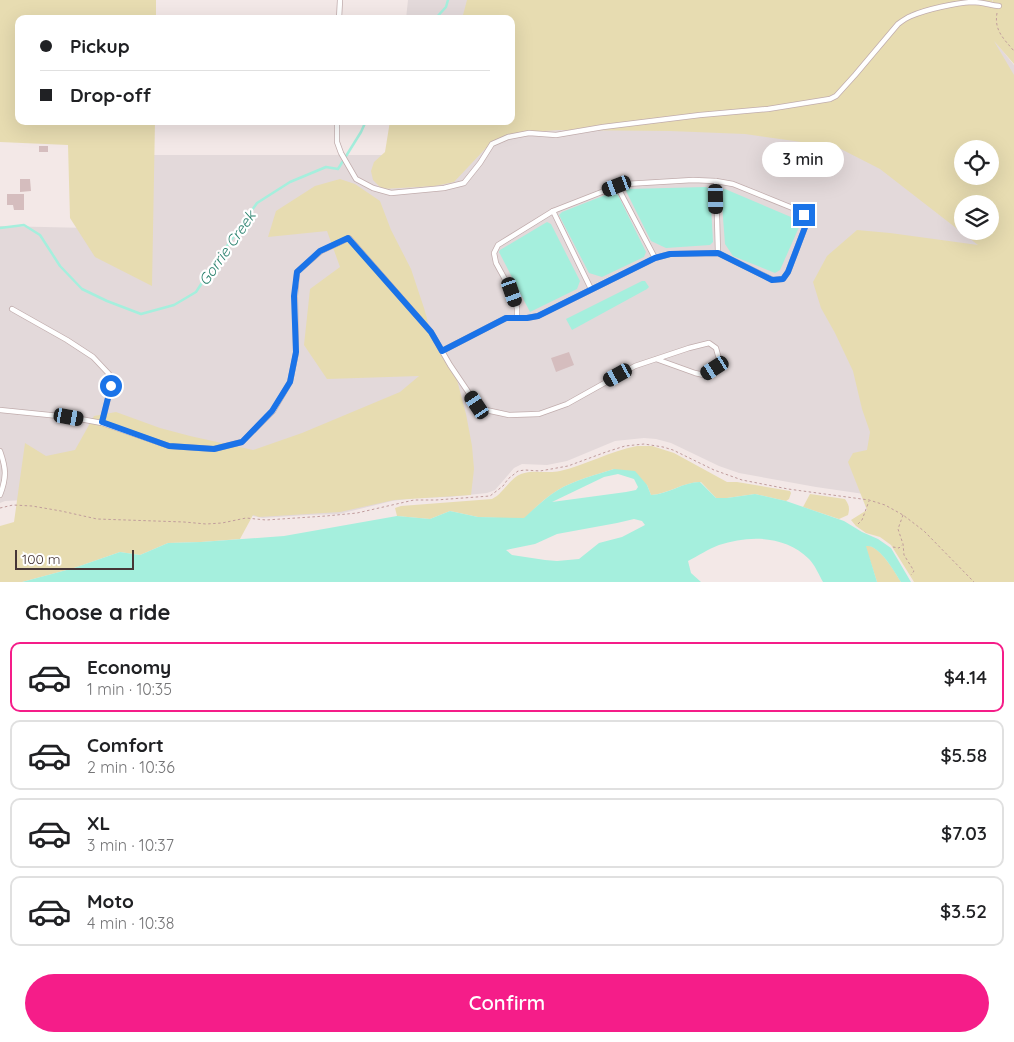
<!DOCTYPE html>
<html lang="en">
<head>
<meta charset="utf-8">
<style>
  :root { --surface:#fff; --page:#f6f6f6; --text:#202124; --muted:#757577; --line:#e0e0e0; --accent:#f51d89 }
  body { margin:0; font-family:Quicksand,sans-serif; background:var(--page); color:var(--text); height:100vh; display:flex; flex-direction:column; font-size:19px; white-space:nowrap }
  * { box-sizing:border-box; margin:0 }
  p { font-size:16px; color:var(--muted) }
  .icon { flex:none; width:28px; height:28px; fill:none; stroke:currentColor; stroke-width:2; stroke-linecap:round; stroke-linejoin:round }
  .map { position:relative; height:582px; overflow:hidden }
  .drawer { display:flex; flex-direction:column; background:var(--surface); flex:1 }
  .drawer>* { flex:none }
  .top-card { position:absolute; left:15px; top:15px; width:500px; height:110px; border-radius:10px; box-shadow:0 5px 20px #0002; display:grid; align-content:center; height:110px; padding:0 25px; background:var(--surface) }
  .buttons { position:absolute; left:954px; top:140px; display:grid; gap:10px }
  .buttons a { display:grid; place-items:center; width:45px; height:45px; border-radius:50%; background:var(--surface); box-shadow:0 5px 20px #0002; font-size:25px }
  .scale { position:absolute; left:15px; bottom:12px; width:119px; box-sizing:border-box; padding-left:5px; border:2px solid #463637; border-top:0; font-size:14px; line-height:18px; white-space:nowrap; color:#463637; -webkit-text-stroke:4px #fff; paint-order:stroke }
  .end { position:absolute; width:22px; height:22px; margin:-11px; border:6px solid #1a73e8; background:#fff; box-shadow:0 0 0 2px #fff }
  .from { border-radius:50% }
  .bubble { position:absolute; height:35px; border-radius:18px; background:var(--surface); box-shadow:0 5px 20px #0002; font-size:16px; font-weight:600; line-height:35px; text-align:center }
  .car { position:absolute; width:15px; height:30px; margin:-15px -8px; border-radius:6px; box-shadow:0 0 4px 1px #0007; background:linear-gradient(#222 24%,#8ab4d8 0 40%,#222 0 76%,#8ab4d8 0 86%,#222 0) }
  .top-card b { display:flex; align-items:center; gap:18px; height:48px; font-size:19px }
  .top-card b+b { border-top:1px solid var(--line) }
  .top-card i { width:12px; height:12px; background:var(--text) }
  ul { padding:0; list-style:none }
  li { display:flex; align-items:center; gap:15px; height:70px; margin:0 10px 8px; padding:0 15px; border:2px solid var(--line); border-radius:10px }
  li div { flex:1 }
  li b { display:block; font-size:19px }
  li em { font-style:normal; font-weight:600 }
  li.current { border-color:var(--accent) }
  li>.icon { width:45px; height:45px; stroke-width:1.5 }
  h2 { padding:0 25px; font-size:22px; line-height:60px }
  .action { display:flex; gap:10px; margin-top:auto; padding:10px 25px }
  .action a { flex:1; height:58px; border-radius:30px; background:var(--accent); color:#fff; font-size:20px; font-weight:600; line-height:58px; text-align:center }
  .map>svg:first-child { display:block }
  .industrial { fill:#e3d9da; fill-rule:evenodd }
  .green { fill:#e7dcb1; fill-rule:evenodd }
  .water { fill:#a5efdd; fill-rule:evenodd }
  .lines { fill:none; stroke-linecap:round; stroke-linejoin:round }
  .stream { stroke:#a5efdd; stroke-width:2.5 }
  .building { fill:#d5bdbe }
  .lane-casing { stroke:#c1adad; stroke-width:6 }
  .path { stroke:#c09c9c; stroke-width:1; stroke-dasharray:2.5 2.5; stroke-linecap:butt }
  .lane { stroke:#fff; stroke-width:4.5 }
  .route { stroke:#1a73e8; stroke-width:6 }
  .labels { text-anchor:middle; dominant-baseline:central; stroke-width:4.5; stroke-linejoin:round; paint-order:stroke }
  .water-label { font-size:15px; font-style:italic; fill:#28806c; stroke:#fff }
</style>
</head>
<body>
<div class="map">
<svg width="1014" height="582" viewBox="0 0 1014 582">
  <rect width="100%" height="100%" fill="#f3e8e7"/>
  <path class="industrial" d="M 408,0 L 993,0 L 990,5 L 993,39 L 1014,65 L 1014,540 L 864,494 L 816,487 L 739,473 L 719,466 L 671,443 L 656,439 L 644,438 L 615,441 L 567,461 L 547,465 L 522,464 L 514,468 L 495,490 L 487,493 L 448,497 L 414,498 L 392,501 L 339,514 L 307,515 L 262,518 L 253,516 L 236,516 L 25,500 L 5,501 L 0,503 L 0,226 L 88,228 L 85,155 L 391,155 L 511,121 L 511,19 L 406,19 ZM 962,149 L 990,149 L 990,176 L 962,176 ZM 962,204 L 990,204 L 990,231 L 962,231 Z"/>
  <g class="green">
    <polygon points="0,0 156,0 156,19 19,19 19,121 155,121 152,286 95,257 70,218 68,145 0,142"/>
    <path d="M 467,0 L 992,0 L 992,2 L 993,0 L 1014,0 L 1014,64 L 994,41 L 1014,75 L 1014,582 L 914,582 L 891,545 L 880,537 L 866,533 L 856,526 L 851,520 L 867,510 L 848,462 L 853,453 L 867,450 L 870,432 L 862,409 L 853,371 L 835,333 L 821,308 L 813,282 L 827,256 L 857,230 L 890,233 L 978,245 L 880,169 L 837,147 L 745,134 L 670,131 L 559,130 L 515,133 L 486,148 L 454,182 L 435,186 L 382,189 L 373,180 L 371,171 L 374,162 L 385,152 L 390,121 L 511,121 L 511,19 L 462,19 ZM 962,149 L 990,149 L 990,176 L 962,176 ZM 962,204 L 990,204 L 990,231 L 962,231 Z"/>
    <polygon points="340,179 355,184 380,201 391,230 411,269 424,308 434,344 457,380 466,414 472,446 474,469 471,495 394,500 340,512 259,517 253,515 240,539 201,542 168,543 140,555 120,552 74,568 22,582 0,582 0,526 14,522 25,443 46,456 75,450 94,416 116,412 160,428 190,436 253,450 302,433 400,392 419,376 327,379 304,345 310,289 340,267 327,231 268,237 276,211 315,186"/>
    <path d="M 637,446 L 652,446 L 674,453 L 727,482 L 737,482 L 790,491 L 791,493 L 789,499 L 786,501 L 755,494 L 727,498 L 716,498 L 701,482 C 683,482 668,494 651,495 L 647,485 L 614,469 C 598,474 572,481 558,490 C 545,498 535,508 524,519 L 478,517 L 450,511 L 430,519 L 397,516 L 395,508 L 401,506 L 492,499 C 495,497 499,495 501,492 C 507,486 513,477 521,474 C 533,469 547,474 560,471 C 586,465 610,451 637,446 Z"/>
    <path d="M 810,494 L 845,499 C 849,505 850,508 848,515 L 839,519 L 803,507 Z"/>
    <path d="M 865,545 C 880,545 894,571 901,582 L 877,582 Z"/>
  </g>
  <g class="water">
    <polygon points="706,187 710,189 713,242 710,245 666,248 651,241 626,191 627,189"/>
    <polygon points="725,189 798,220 800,225 780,270 775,273 733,256 725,244 721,191"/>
    <polygon points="613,192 618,195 646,252 644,257 602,277 589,273 559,215 562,212"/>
    <polygon points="547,222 551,224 580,281 577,289 530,312 499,252 500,250"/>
    <polygon points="642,281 645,281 649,287 647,289 572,330 566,319"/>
    <path d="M 614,469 L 635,471 L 647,485 L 651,495 C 669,494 683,482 700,482 L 716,498 L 727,498 L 755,494 L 786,501 L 844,521 L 862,532 L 878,539 L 891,548 L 911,582 L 901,582 C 894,571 879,544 866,546 L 877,582 L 823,582 C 819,575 815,565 809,559 C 785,535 749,535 719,545 C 708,549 698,556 688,561 L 691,573 L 701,582 L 22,582 L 74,568 L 120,552 L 140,555 L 168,543 L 201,542 L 284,536 L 397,516 L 430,519 L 450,511 L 478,517 L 524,518 C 535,508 545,498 558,490 C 572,481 598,474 614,469 ZM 618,474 L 634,479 L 638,487 L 636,490 L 626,492 L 552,502 L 604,477 ZM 634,519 L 642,521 L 645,525 L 622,537 L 599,543 L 579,559 L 557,561 L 545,560 L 512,555 L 506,550 L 535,544 L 557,534 L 617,523 Z"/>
  </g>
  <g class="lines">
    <g class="stream">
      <polyline points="435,19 446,7 448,0"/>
      <polyline points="0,228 24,225 40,235 60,266 82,289 107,301 141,314 174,305 196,292 211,269 257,203 290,182 326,167 338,169 361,132 366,121"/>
    </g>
  </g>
  <g class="building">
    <rect x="39" y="146" width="9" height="6"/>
    <polygon points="20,179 30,179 31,191 20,192"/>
    <polygon points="7,194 24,194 24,210 14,210 13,205 7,205"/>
    <polygon points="569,352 574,365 556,372 551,358"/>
  </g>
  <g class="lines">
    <defs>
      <g id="lane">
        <polyline points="339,19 340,0"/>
        <path d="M 337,121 L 337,142 L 341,153 L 356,179 L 373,188 L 391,193 L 444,188 L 464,183 L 480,163 L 492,144 L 508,137 L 529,133 L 556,135 L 603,127 L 700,115 L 768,109 L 830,99 L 836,96 L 855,75 L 898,24 C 902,21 906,18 911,16 C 927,9 956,3 972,2 C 982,2 990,5 999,6"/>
        <polyline points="716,181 718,253"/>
        <polyline points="617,186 655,258"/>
        <polyline points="553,211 591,289"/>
        <polyline points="12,309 67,340 93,357 109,374 111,380 111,386 102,423"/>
        <polyline points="442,351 506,318 527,318 538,316 655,258 670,254 718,253 773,280 783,279 788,272 807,222 804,215 795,209 733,184 716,181 693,180 626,184 617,186 553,211 498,245 494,253 496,263 512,292 517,308 517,318"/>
        <polyline points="0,410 69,417 102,423 169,446 214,449 242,442 273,411 290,382 296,353 295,296 297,272 321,251 349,238 431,332 450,365 477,405 486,410 509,415 539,414 567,404 635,366 689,348 709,343 716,348 719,359 715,368 704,375 695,373 656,359"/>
        <path d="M 0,451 C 6,468 7,477 0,495"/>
      </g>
    </defs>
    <use href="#lane" class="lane-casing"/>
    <g class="path">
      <path d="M 997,13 C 994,30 1003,38 1014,51"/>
      <polyline points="0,508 13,505 32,506 61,511 97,519 184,522 206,524 222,523 246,518 266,520 326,516 357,513 414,500 436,500 490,496 503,486 508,479 518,471 525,470 540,471 568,466 606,452 625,446 644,444 663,447 673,450 714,470 742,480 788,489 869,500 885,505 903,515 924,531 974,582"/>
      <polyline points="903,515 898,529 903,544 904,555 914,571 911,575"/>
      <polyline points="858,524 862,520 869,501"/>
      <polyline points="893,547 899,548 902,545"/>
    </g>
    <use href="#lane" class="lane"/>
  </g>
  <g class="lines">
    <polyline class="route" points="111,386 102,422 169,446 214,449 242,442 272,411 290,382 296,352 294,296 297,272 320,251 348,238 431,332 442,351 506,318 527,318 538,316 655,258 670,254 718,253 772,280 783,279 788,272 807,222 804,215"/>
  </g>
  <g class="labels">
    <g class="water-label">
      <text transform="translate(227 248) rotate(-55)">Gorrie Creek</text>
    </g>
  </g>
</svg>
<div class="buttons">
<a><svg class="icon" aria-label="locate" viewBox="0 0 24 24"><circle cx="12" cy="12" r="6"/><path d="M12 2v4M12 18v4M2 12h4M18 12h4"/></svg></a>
<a><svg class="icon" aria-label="layers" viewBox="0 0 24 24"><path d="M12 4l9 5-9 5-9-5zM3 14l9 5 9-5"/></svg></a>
</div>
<div class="scale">100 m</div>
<i class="end from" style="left:111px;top:386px"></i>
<i class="end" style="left:804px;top:215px"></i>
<div class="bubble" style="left:762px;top:142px;width:82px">3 min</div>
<i class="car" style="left:617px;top:186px;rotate:249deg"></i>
<i class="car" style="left:716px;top:199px;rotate:179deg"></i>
<i class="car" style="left:512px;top:292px;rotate:161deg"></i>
<i class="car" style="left:715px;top:368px;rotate:237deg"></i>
<i class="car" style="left:618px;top:375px;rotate:241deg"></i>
<i class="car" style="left:477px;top:405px;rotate:326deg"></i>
<i class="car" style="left:69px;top:417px;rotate:100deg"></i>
<div class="top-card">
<b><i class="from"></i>Pickup</b>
<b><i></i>Drop-off</b>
</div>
</div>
<section class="drawer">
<h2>Choose a ride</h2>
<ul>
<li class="current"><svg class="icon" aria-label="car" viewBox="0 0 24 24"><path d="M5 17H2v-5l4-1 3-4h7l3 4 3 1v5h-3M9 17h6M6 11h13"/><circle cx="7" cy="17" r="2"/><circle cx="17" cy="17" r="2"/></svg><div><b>Economy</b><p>1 min · 10:35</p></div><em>$4.14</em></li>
<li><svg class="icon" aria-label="car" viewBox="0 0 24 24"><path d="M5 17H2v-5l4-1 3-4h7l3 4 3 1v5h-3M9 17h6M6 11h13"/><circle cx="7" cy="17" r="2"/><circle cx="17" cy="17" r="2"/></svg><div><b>Comfort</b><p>2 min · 10:36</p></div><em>$5.58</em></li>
<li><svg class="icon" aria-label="car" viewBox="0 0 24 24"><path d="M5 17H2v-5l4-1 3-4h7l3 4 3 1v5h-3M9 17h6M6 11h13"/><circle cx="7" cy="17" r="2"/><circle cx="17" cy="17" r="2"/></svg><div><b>XL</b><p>3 min · 10:37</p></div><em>$7.03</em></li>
<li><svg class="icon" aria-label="car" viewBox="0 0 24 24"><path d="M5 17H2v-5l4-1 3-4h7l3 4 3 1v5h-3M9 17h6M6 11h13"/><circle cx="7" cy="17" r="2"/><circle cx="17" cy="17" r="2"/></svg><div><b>Moto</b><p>4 min · 10:38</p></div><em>$3.52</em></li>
</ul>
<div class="action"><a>Confirm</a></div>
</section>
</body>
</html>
